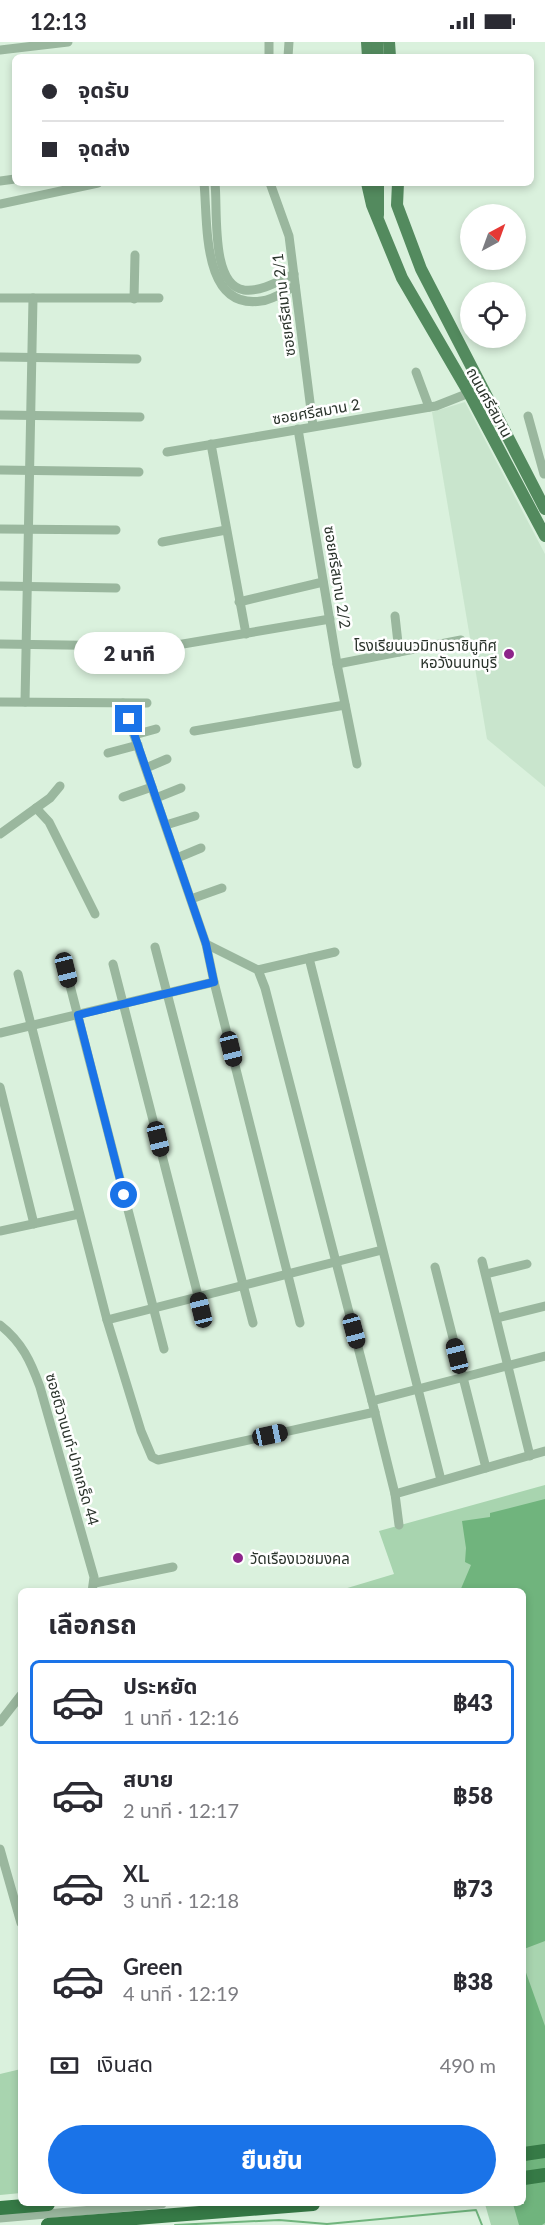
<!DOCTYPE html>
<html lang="th">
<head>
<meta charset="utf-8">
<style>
  :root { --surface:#fff; --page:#f2f2f3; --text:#2b2b33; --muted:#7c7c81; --line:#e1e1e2; --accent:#1a73e8 }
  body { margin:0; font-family:Lato,"Noto Sans Thai",sans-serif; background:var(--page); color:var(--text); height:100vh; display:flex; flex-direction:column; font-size:22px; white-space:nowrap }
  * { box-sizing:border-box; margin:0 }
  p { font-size:20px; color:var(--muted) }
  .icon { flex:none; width:33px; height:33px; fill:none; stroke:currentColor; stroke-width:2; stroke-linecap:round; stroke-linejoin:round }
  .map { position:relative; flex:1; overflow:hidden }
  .side { position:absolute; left:18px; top:1546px; width:508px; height:618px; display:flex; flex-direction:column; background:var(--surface); border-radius:9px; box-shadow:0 3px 9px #0003 }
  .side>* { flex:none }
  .top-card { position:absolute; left:12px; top:12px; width:522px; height:132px; border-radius:9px; box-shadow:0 3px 9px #0003; display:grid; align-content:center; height:132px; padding:0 30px; background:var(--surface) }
  .needle { width:39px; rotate:41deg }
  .fabs { position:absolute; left:460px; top:162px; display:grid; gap:12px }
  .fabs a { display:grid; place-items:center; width:66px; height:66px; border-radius:50%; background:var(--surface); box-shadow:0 3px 9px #0003; font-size:30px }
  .end { position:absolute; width:27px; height:27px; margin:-14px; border:8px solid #1a73e8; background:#fff; box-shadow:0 0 0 3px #fff }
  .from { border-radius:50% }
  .bubble { position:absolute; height:42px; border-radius:21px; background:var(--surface); box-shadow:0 3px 9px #0003; font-size:20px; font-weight:800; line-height:42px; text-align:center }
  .car { position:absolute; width:18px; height:36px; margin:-18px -9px; border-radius:8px; box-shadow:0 0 4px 2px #0007; background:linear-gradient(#222 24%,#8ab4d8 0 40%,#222 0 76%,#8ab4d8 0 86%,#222 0) }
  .top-card b { display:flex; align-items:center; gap:21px; height:57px; font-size:22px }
  .top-card b+b { border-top:2px solid var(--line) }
  .top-card i { width:15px; height:15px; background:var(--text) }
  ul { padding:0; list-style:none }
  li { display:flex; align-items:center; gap:18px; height:84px; margin:0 12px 9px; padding:0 18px; border:3px solid transparent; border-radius:9px }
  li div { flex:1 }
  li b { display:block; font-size:22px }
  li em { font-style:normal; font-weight:800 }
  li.selected { border-color:var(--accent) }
  li>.icon { width:54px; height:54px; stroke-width:1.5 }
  h2 { padding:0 30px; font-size:27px; line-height:72px }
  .pay { display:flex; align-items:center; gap:15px; height:66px; padding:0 30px; font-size:22px }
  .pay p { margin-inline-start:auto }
  .action { display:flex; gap:12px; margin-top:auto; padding:12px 30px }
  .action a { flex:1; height:69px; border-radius:36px; background:var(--accent); color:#fff; font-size:24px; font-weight:800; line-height:69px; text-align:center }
  .status { display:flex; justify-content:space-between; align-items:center; height:42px; padding:0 30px; background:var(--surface); direction:ltr }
  .status svg { height:16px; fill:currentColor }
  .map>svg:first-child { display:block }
  .built { fill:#c9e5cd }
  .green { fill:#a8d4af }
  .water { fill:#70b47d }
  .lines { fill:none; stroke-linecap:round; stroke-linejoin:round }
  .stream { stroke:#70b47d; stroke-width:2 }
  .minor { stroke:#9ab79e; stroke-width:9 }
  .major { stroke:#538a5e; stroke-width:12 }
  .highway { stroke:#367a46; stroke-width:14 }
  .route { stroke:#1a73e8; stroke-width:8 }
  .poi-dot { fill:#8d248a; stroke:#fff; stroke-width:2 }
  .labels { text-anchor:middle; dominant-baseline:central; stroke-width:5; stroke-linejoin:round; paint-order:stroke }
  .street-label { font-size:15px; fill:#2a332b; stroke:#fff }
  .poi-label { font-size:15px; fill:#2a332b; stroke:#fff; text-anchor:end }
</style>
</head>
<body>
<div class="status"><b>12:13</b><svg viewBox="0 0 49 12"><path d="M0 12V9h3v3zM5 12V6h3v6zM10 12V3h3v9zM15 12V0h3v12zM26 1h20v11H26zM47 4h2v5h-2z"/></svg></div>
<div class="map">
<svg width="545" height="2183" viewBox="0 0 545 2183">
  <rect width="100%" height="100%" fill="#daf1dd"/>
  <polygon class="built" points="465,360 545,512 545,745 487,697 432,370"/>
  <g class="green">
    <polygon points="545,1443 545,2183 491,2183 485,2162 524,2162 524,1550 334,1550 394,1532 379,1489"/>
    <polygon points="21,2027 21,2151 0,2153 0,2032"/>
  </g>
  <g class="water">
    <polygon points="545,1457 545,1899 524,1907 524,1550 460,1549 471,1523 465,1520 466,1506 462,1479 490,1475 490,1471"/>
    <polygon points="524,1925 545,1984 545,2181 542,2183 519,2183 513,2162 524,2162"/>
  </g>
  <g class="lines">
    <polyline class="stream" points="175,2183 279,2178 327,2182 476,2168 482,2183"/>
    <g class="minor">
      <polyline points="0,8 68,0"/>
      <polyline points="269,15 269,0"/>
      <polyline points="288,15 289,0"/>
      <polyline points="0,139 15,137"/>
      <path d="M 204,141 C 208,180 201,268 261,259 C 273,258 285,249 295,244"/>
      <path d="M 215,141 C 218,167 210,243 244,248 C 261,250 279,239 294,232"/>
      <polyline points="270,141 289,194 313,384"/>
      <polyline points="0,162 98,141"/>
      <polyline points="0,256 159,256"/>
      <polyline points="134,257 135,213"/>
      <polyline points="0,315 137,317"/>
      <polyline points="416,330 429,365"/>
      <polyline points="0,373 140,375"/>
      <polyline points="528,374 544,432"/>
      <polyline points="298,387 337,622 357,722"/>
      <polyline points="211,402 246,592"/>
      <polyline points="167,410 436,364 469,351"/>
      <polyline points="0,428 139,430"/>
      <polyline points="0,487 116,488"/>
      <polyline points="162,500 226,488"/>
      <polyline points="0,544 116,546"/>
      <polyline points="239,560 323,540"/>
      <polyline points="395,574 399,610"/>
      <polyline points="0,602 130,604"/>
      <polyline points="177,603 330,577"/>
      <polyline points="337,622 461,598"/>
      <polyline points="0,660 147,661"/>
      <polyline points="25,660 33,256"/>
      <polyline points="123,661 206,902 214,940 300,1281"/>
      <polyline points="194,689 345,663"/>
      <polyline points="134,693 156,687"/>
      <polyline points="108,711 138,703"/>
      <polyline points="146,726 167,717"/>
      <polyline points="123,755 152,745"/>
      <polyline points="156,756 181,746"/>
      <polyline points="36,766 49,780 95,872"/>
      <polyline points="166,783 195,774"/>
      <polyline points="0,792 50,756 60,744"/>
      <polyline points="177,816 201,806"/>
      <polyline points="191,857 222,846"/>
      <polyline points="206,902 258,928 265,946 372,1359 395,1452 399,1483"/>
      <polyline points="155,905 253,1281"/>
      <polyline points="309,916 441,1438"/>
      <polyline points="113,922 205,1281"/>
      <polyline points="66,928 164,1307"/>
      <polyline points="258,928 335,910"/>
      <polyline points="18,932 107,1278 141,1389 152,1415 158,1418 375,1370"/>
      <polyline points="0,991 214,940"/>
      <polyline points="0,1045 34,1182"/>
      <polyline points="0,1189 79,1172"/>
      <polyline points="482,1219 530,1414"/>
      <polyline points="435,1225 486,1426"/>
      <polyline points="486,1232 527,1222"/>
      <polyline points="497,1276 545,1264"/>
      <polyline points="107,1278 382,1208"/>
      <path d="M 0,1283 C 22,1300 31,1320 40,1345 L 94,1535 L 92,1550"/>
      <polyline points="372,1359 545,1314"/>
      <polyline points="395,1452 545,1409"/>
      <polyline points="95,1541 173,1525"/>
      <polyline points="0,1680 21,1653"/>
      <polyline points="0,1807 21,1881"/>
      <polyline points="0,2176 162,2162"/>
    </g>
    <g class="major">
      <polyline points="367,0 368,15"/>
      <polyline points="377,0 378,15"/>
      <polyline points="389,0 390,15"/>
      <polyline points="367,141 372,163 402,236 469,351 545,494"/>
      <polyline points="398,141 397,163 421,227 545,467"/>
      <polyline points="378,173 378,141"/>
    </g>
    <g class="highway">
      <polyline points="524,2112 545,2109"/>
      <polyline points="524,2136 545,2133"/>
      <polyline points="0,2166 48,2162"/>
      <polyline points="48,2183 313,2162"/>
    </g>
  </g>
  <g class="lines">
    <polyline class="route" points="124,1153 78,973 214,940 206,902 129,677"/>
  </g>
  <g class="poi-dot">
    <circle cx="509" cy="612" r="6"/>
    <circle cx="238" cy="1516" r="6"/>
  </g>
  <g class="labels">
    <g class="street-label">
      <text transform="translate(283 263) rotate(-97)">ซอยศรีสมาน 2/1</text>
      <text transform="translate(490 360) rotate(61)">ถนนศรีสมาน</text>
      <text transform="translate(316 369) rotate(-10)">ซอยศรีสมาน 2</text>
      <text transform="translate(338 535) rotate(81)">ซอยศรีสมาน 2/2</text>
      <text transform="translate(73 1407) rotate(74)">ซอยติวานนท์-ปากเกร็ด 44</text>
    </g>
    <g class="poi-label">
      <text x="497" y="603">โรงเรียนนวมิทนราชินูทิศ<tspan x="497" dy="17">หอวังนนทบุรี</tspan></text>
      <text x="250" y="1516" text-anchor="start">วัดเรืองเวชมงคล</text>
    </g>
  </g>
</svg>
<div class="fabs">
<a><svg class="needle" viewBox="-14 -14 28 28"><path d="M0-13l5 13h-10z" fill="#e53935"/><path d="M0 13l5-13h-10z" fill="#7c7c81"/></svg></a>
<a><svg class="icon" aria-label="locate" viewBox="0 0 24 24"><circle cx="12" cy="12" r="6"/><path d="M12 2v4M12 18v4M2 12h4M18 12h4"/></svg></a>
</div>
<i class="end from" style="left:124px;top:1153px"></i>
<i class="end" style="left:129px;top:677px"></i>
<div class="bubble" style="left:74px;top:590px;width:111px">2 นาที</div>
<i class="car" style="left:66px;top:928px;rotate:166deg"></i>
<i class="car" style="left:231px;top:1007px;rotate:166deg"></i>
<i class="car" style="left:158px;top:1097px;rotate:166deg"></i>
<i class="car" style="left:201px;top:1268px;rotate:346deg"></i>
<i class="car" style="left:354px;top:1289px;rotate:165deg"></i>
<i class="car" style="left:457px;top:1314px;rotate:346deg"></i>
<i class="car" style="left:270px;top:1393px;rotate:78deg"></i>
<div class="top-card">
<b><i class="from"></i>จุดรับ</b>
<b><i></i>จุดส่ง</b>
</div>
<section class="side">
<h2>เลือกรถ</h2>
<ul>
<li class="selected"><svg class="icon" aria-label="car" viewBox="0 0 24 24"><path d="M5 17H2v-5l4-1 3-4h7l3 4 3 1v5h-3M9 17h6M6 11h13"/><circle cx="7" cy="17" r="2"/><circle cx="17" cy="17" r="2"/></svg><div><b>ประหยัด</b><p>1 นาที · 12:16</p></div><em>฿43</em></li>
<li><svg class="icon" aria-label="car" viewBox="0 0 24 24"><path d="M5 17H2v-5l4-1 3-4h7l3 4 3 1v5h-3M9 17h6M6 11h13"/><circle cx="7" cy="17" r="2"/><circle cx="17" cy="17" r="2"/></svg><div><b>สบาย</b><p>2 นาที · 12:17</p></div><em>฿58</em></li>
<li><svg class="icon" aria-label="car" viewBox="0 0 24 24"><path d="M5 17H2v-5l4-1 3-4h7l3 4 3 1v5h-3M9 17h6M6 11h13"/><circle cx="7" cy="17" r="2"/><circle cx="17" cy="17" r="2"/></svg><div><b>XL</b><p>3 นาที · 12:18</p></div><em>฿73</em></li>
<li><svg class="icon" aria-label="car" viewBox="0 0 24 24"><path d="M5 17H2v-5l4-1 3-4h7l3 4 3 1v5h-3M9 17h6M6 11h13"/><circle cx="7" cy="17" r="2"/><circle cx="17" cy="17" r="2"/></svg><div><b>Green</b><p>4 นาที · 12:19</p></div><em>฿38</em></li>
</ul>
<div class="pay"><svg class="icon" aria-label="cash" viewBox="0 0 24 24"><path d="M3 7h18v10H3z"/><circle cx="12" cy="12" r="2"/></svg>เงินสด<p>490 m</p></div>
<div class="action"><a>ยืนยัน</a></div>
</section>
</div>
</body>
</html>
